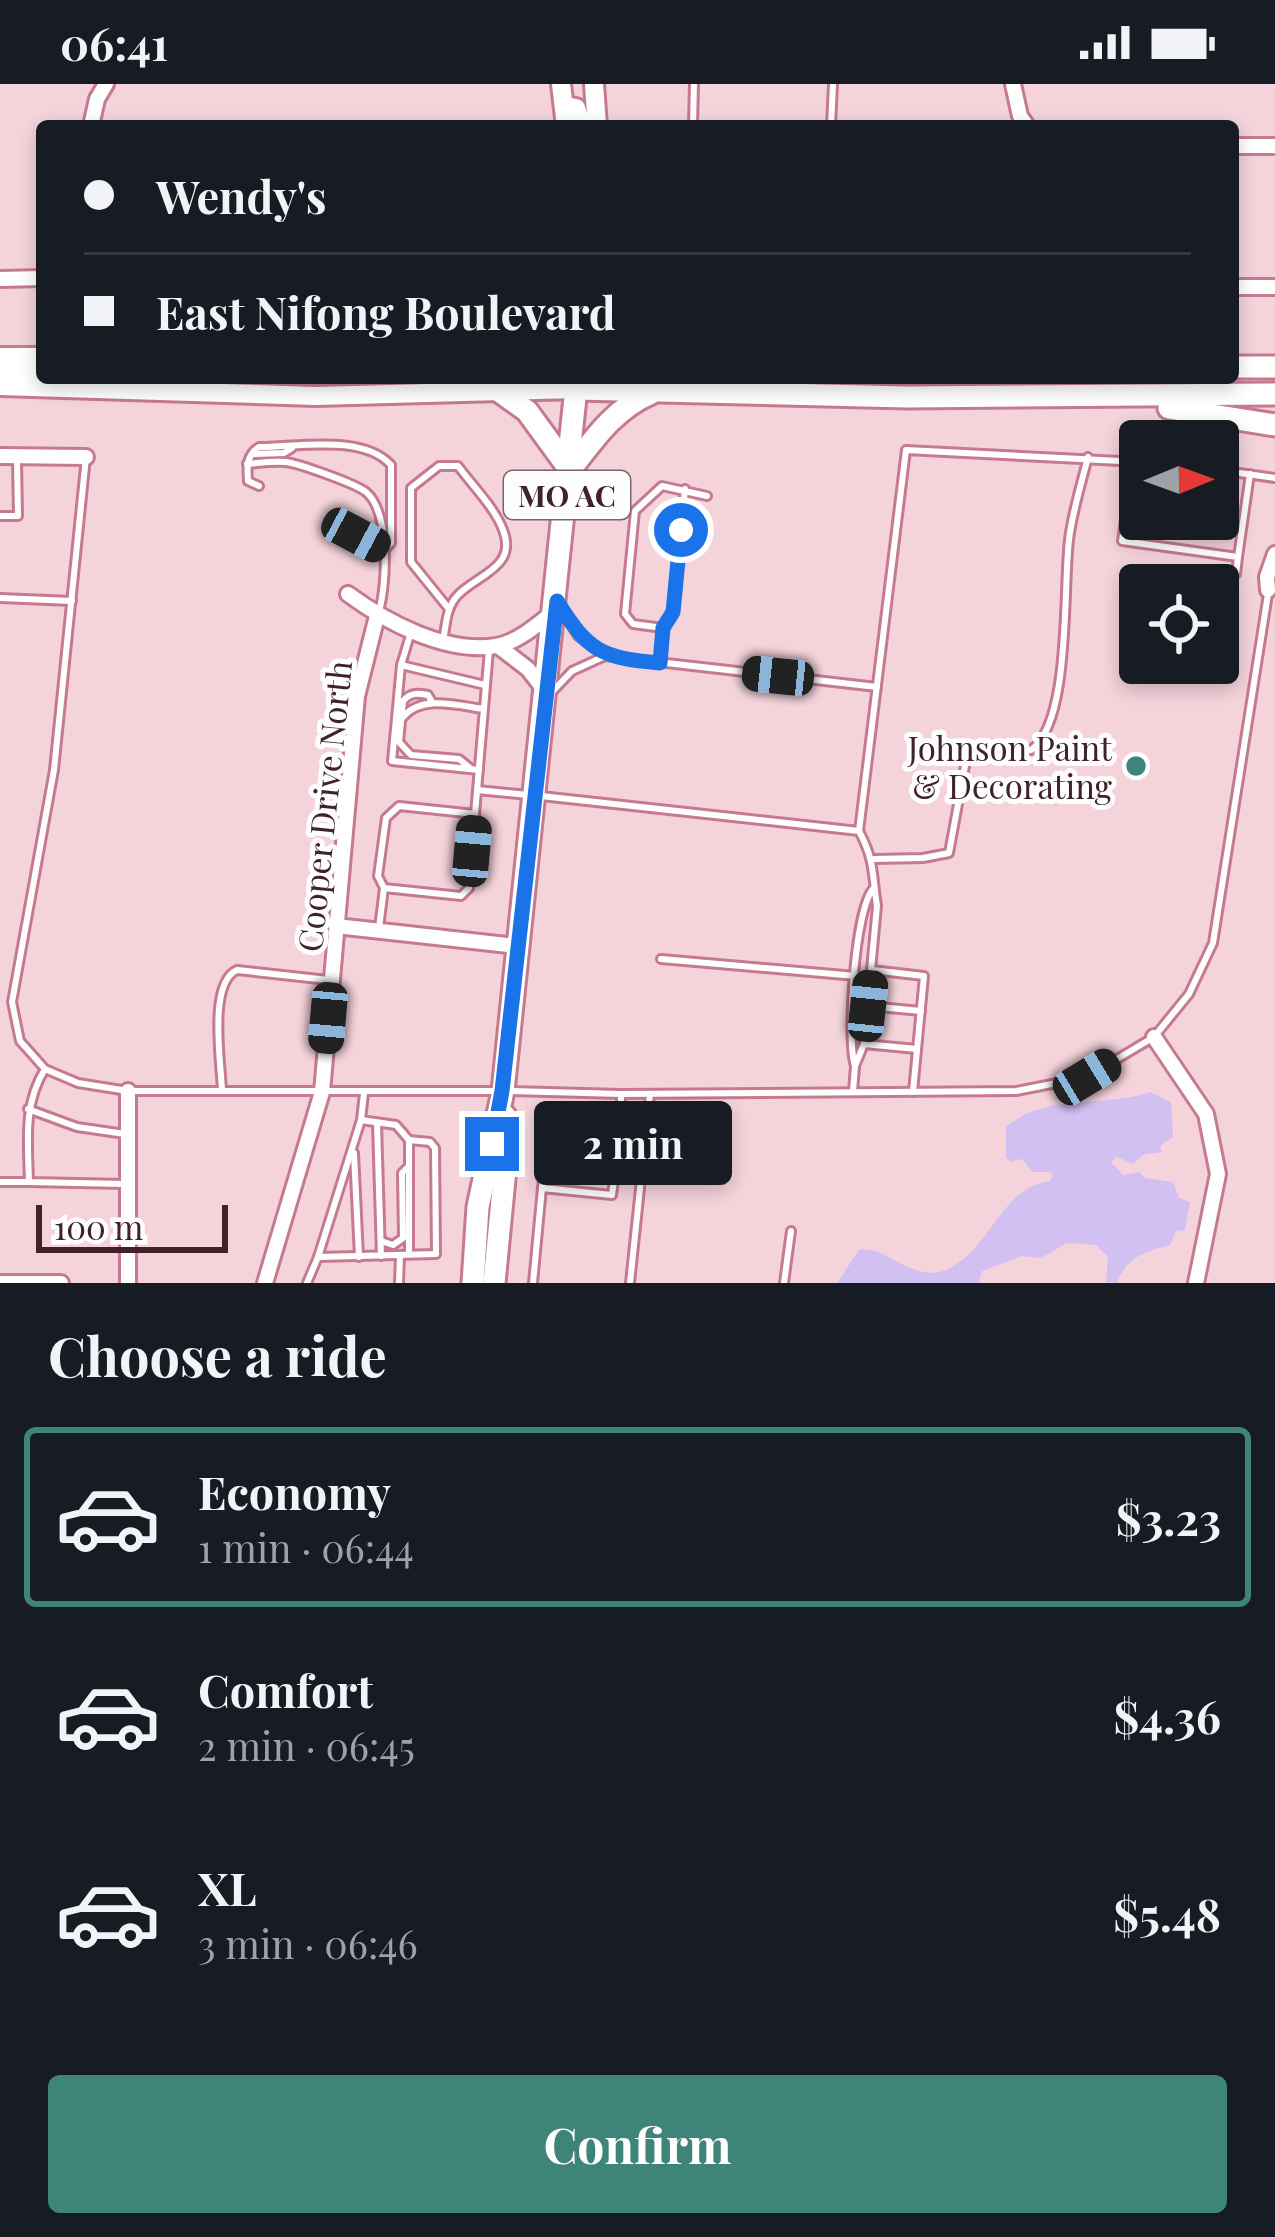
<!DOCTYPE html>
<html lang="en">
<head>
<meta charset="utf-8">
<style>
  :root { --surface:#171b24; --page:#242831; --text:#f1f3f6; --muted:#9ea1a6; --line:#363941; --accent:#3f8478 }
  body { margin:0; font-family:"Playfair Display",serif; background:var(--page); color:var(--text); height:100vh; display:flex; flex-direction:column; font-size:45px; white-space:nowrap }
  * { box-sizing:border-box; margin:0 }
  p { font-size:39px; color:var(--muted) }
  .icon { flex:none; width:66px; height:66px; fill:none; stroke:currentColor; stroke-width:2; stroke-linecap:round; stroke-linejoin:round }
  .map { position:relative; height:1199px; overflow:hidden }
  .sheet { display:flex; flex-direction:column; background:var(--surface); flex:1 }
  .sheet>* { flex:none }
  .top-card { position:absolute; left:36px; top:36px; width:1203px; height:264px; border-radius:12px; box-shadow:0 6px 18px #0003; display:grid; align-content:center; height:264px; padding:0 48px; background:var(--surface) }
  .needle { width:78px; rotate:89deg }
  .buttons { position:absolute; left:1119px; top:336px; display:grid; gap:24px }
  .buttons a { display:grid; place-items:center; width:120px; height:120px; border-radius:12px; background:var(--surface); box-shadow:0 6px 18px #0003; font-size:60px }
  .scale { position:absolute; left:36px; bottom:30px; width:192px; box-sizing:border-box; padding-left:12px; border:6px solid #40222b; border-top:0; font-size:33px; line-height:42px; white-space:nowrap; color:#40222b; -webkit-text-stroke:9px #fefefe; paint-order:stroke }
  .end { position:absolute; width:54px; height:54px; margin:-27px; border:15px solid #1a73e8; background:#fff; box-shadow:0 0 0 6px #fff }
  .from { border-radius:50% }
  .bubble { position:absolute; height:84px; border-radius:12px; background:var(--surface); box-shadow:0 6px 18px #0003; font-size:39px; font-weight:700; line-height:84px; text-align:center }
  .car { position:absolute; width:36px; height:72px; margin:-36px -18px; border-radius:15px; box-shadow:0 0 9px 3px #0007; background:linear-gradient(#222 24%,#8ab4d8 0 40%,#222 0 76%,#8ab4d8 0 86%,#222 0) }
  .top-card b { display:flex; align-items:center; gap:42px; height:114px; font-size:45px }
  .top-card b+b { border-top:3px solid var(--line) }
  .top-card i { width:30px; height:30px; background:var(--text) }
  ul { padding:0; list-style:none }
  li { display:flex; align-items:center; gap:36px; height:180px; margin:0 24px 18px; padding:0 24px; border:6px solid transparent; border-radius:12px }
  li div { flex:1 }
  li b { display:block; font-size:45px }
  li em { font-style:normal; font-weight:700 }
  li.selected { border-color:var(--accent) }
  li>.icon { width:108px; height:108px; stroke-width:1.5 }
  h2 { padding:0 48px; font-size:54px; line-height:144px }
  .cta { display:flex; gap:24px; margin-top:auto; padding:24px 48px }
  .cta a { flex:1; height:138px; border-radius:12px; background:var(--accent); color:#fff; font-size:48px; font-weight:700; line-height:138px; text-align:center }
  .status { display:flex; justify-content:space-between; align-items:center; height:84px; padding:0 60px; background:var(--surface); direction:ltr }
  .status svg { height:33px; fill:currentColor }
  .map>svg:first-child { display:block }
  .green { fill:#d2c0f3 }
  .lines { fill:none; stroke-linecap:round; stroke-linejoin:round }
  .service-casing { stroke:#c67a90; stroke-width:12 }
  .minor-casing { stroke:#c67a90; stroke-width:20 }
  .secondary-casing { stroke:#c67a90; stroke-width:24 }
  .primary-casing { stroke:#c67a90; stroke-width:27 }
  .service { stroke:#fff; stroke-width:6 }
  .minor { stroke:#fff; stroke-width:14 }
  .secondary { stroke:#fff; stroke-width:18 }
  .primary { stroke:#fff; stroke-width:21 }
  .route { stroke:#1a73e8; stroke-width:15 }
  .poi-dot { fill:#3f8478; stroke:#fefefe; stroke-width:4.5 }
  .labels { text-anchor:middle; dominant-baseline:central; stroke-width:10; stroke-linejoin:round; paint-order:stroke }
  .shield { fill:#fefefe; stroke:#79646a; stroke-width:3 }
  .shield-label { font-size:30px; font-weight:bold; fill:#40222b }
  .poi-label { font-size:33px; fill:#40222b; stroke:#fefefe; text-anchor:end }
  .street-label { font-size:33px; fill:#40222b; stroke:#fefefe }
</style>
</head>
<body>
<div class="status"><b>06:41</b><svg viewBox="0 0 49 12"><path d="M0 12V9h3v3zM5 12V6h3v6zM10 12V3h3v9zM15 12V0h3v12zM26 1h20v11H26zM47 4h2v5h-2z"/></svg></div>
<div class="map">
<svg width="1275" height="1199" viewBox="0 0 1275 1199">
  <rect width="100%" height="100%" fill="#f4d3db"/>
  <path class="green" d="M 1150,1008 L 1171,1018 L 1173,1053 L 1160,1062 L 1162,1068 L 1143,1071 L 1133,1080 L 1117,1073 L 1111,1078 L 1123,1091 L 1139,1088 L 1145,1094 L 1173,1098 L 1179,1114 L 1190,1118 L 1185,1146 L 1176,1147 L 1170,1161 C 1145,1167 1126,1174 1117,1199 L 1106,1198 L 1108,1173 L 1096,1161 L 1067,1159 L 1041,1174 L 1022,1172 L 982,1187 L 979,1199 L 837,1199 L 859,1166 C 885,1160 911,1199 946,1186 C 990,1167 1001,1103 1050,1097 L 1053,1092 L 1051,1088 L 1033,1088 L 1022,1075 L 1011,1078 L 1006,1074 L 1006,1043 C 1047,1008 1106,1024 1150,1008 Z"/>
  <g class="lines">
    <defs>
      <g id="service">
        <polyline points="693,42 694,0"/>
        <polyline points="831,42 833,0"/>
        <polyline points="253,370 284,369 292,364"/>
        <polyline points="86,373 54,686 12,918 20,957 45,985 78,999 128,1007 498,1007"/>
        <polyline points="1133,377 1122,457 1238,473 1236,490"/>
        <path d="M 247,380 C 259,379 273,377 285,378 C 298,379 356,400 366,408 C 390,428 387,500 379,527"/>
        <polyline points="1218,386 1275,394"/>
        <path d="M 259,402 L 248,397 C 247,383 246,371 259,363 C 298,363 363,350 391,381 L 391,459 L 384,466"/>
        <polyline points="685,405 673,528 663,544 633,540 625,530 635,427 662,402 707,412"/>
        <polyline points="0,432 18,432 17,376"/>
        <polyline points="329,437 384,466"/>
        <polyline points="1238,473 1250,390"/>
        <polyline points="0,514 72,517"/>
        <polyline points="559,520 578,552 605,572 877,603"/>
        <polyline points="411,548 401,581 392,677 479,686"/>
        <path d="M 443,557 C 446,542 446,523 458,511 C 477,491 518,483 503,446 C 495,424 472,401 458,382 L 439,382 L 411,404 L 411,478 L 449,525"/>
        <polyline points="660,579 663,544"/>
        <polyline points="401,581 485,601"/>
        <polyline points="550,610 572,587 605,572"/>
        <path d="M 432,618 L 428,611 C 418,609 411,608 403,617 L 399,658 L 411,671 L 459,675 L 470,684"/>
        <path d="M 403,633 C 422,611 456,621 483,625"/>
        <polyline points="477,706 528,711"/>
        <polyline points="541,712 859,747"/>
        <polyline points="475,730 489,566"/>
        <path d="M 874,775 L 923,774 L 949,769 L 967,671 L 979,666 L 1031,666 C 1071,638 1063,504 1069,456 C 1072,429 1081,401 1088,373"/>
        <path d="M 873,805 C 855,825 846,955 855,982 L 864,960 L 877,822 C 872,790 875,777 859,747 L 906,366 L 1140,378"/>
        <polyline points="379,844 384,804 378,792 386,734 399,722 475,730 469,804 461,812 384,804"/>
        <polyline points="661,875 856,892"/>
        <polyline points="872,886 924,892 913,1008"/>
        <polyline points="868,922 921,927"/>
        <polyline points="864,960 917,965"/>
        <path d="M 45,985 C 23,1020 28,1058 29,1098 L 125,1100"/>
        <path d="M 222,1007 C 221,978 208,899 237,886 L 328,896"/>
        <polyline points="511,1007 621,1010 1016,1007 1087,993 1154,953 1189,910 1213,859 1268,510"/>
        <polyline points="853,1008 855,982"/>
        <polyline points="28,1025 77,1043 125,1050"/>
        <polyline points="361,1036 318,1173 436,1170 435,1064 430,1058 409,1056 396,1041 361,1036 364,1009"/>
        <polyline points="377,1039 381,1172"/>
        <polyline points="354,1069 359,1173"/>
        <polyline points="0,1098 29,1098"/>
        <polyline points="542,1104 549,1038 621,1044 621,1010"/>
        <polyline points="381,1157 393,1161 403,1154 402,1089 407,1084"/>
        <polyline points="409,1170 409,1056"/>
        <polyline points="307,1199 318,1173"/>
        <polyline points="399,1199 400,1171"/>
        <polyline points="533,1199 542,1104 612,1111 621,1044"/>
        <polyline points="630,1199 650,1010"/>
        <polyline points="784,1199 791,1147"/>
      </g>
      <g id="minor">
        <polyline points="1013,0 1020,32 1027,42"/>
        <polyline points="91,42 97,15 106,0"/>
        <polyline points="1233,62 1275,62"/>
        <polyline points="0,195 42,194"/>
        <polyline points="1233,203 1275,203"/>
        <polyline points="0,372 86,373"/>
        <polyline points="1268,506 1267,493 1275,470"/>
        <path d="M 348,510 C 386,538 446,570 496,562 C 516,559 536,542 552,529"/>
        <polyline points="498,562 528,585 546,608"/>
        <polyline points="336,842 517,862"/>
        <polyline points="1154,953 1206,1030 1218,1090 1196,1199"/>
        <polyline points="0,1199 61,1199"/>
        <polyline points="128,1199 128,1007"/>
        <polyline points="265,1199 322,1008 357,612 377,532"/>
      </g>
      <g id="secondary">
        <polyline points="561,0 566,42"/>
        <polyline points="594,0 597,42"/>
        <polyline points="565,22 576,24 582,42"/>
        <polyline points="0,273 42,273"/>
        <polyline points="0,285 42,285"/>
        <polyline points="0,302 316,312 577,305"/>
      </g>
      <g id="primary">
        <polyline points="1233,283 1275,283"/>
        <polyline points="577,305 907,313 1275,310"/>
        <path d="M 499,307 L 527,327 L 570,386 C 594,355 614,325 651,309"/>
        <polyline points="1169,324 1275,341"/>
        <polyline points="473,1199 478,1123 503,1007 577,294"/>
        <polyline points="494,1199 507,1064 505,1032"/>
      </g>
    </defs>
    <use href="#service" class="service-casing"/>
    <use href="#minor" class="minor-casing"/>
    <use href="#secondary" class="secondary-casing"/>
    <use href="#primary" class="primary-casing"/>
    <use href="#service" class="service"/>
    <use href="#minor" class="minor"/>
    <use href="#secondary" class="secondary"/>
    <use href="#primary" class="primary"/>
  </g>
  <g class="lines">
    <path class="route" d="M 492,1060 L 502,1007 L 557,517 C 588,567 601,574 660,579 L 663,544 L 673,528 L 681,446"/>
  </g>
  <circle class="poi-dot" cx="1136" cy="682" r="12"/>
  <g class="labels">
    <rect class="shield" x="504" y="387" width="126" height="48" rx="9"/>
    <g class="shield-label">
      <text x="567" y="411">MO AC</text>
    </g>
    <g class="poi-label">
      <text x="1112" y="663">Johnson Paint<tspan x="1112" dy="38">&amp; Decorating</tspan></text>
    </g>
    <g class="street-label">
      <text transform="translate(323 722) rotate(-84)">Cooper Drive North</text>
    </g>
  </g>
</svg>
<div class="buttons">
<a><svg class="needle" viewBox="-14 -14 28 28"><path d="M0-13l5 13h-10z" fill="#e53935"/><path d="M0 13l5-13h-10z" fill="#9ea1a6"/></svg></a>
<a><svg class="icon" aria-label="locate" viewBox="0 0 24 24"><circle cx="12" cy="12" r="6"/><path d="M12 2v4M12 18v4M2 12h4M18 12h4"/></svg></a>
</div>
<div class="scale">100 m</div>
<i class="end from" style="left:681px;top:446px"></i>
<i class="end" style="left:492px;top:1060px"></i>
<div class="bubble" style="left:534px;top:1017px;width:198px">2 min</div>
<i class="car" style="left:356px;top:451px;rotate:118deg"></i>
<i class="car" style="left:778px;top:592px;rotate:276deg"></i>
<i class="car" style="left:472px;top:767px;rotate:5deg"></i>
<i class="car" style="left:868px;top:922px;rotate:6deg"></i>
<i class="car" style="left:328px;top:934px;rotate:185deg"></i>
<i class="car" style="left:1087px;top:993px;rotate:59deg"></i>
<div class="top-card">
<b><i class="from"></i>Wendy's</b>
<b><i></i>East Nifong Boulevard</b>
</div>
</div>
<section class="sheet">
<h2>Choose a ride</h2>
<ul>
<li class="selected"><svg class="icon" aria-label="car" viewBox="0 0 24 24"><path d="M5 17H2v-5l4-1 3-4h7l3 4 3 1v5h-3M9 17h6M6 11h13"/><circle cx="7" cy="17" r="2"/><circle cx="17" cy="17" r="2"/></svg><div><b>Economy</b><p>1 min · 06:44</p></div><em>$3.23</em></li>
<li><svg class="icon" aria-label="car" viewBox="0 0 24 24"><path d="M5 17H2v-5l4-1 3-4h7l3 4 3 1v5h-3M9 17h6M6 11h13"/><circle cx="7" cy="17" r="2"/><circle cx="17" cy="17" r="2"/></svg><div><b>Comfort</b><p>2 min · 06:45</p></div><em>$4.36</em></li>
<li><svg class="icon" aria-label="car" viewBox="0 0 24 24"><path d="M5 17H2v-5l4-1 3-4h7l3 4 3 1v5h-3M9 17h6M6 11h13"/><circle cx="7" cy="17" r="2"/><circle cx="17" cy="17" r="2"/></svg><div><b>XL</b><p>3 min · 06:46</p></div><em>$5.48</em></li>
</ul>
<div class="cta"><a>Confirm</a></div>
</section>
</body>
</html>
